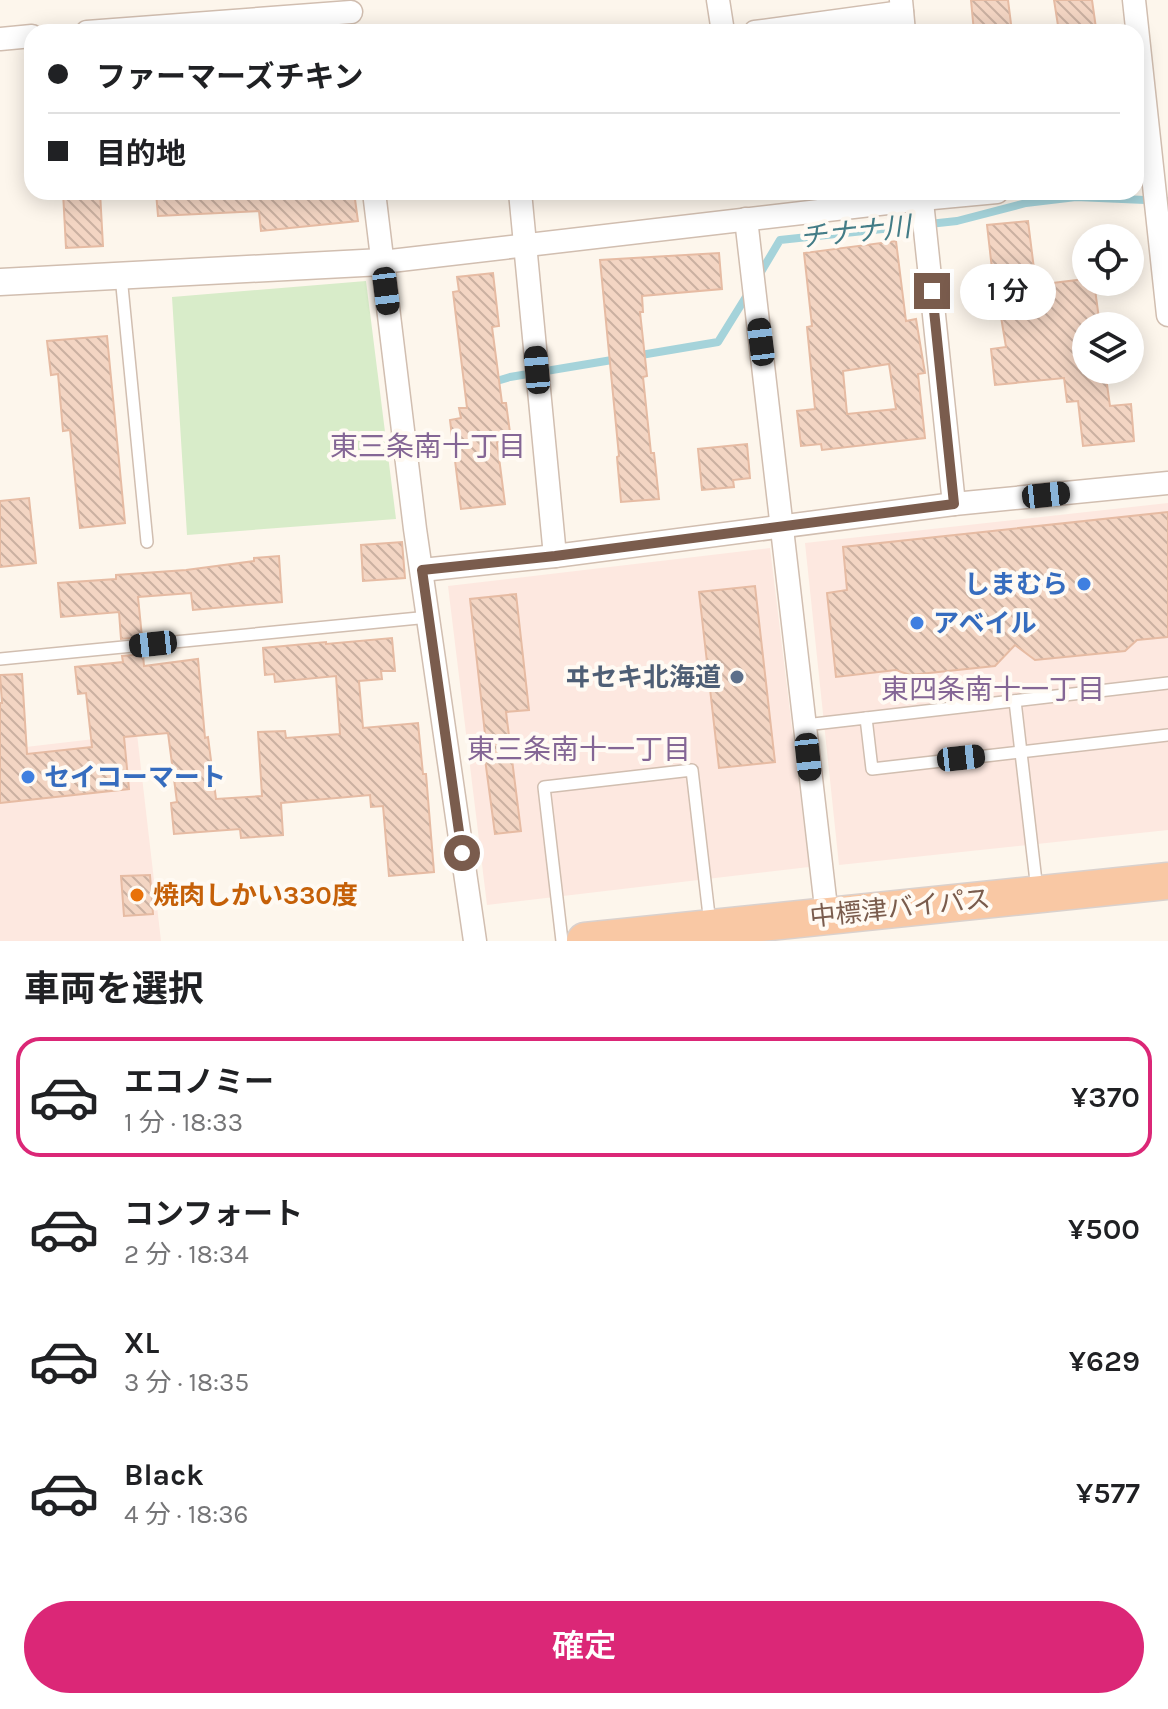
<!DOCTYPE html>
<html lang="ja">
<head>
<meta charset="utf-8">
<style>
  :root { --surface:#fff; --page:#f2f2f2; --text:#202124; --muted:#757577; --line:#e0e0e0; --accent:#db2777 }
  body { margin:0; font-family:Karla,"Noto Sans JP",sans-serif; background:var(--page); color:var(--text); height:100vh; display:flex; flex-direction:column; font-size:30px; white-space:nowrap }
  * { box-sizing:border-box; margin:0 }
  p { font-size:26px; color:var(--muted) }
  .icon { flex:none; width:44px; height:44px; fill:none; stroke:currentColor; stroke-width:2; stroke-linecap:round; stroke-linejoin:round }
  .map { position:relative; height:941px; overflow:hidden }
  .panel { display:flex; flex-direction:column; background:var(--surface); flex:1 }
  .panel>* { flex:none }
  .banner { position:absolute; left:24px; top:24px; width:1120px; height:176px; border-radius:24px; box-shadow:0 4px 20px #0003; display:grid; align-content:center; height:176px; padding:0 24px; background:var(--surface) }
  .fabs { position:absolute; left:1072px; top:224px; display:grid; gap:16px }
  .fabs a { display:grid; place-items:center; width:72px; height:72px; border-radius:50%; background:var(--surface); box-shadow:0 4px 20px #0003; font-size:40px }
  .end { position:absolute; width:36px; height:36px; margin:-18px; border:10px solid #7a5c4d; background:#fff; box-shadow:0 0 0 4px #fff }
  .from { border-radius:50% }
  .bubble { position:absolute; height:56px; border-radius:28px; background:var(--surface); box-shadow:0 4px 20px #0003; font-size:26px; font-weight:600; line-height:56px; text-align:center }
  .car { position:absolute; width:24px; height:48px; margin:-24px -12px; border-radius:10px; box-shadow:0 0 6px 2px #0007; background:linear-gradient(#222 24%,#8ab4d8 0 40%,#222 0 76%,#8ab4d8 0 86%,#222 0) }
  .banner b { display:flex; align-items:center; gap:28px; height:76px; font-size:30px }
  .banner b+b { border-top:2px solid var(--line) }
  .banner i { width:20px; height:20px; background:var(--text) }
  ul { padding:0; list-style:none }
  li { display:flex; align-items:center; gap:24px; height:120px; margin:0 16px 12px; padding:0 8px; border:4px solid transparent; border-radius:24px }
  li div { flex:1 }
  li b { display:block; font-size:30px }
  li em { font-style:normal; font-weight:600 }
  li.current { border-color:var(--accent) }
  li>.icon { width:72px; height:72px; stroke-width:1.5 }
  h2 { padding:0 24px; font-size:36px; line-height:96px }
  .cta { display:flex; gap:16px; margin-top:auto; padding:16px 24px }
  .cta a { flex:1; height:92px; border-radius:48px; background:var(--accent); color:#fff; font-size:32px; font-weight:600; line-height:92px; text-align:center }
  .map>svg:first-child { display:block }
  .commercial { fill:#fde8e0 }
  .green { fill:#d8ecc9 }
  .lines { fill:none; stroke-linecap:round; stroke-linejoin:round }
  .stream { stroke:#a5d3da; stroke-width:8 }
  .building { fill:url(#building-back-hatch); stroke:#e6bba3; stroke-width:2; fill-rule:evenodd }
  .service-casing { stroke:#d1beb0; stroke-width:14 }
  .minor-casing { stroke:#d1beb0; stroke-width:25 }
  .tertiary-casing { stroke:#d1beb0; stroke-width:29 }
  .trunk-casing { stroke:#dad1cd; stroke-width:39 }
  .service { stroke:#fff; stroke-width:11 }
  .minor { stroke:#fff; stroke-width:22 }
  .tertiary { stroke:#fff; stroke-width:26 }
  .trunk { stroke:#f9c8a4; stroke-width:36 }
  .route { stroke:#7a5c4d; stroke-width:10 }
  .shop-dot { fill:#3f7fe0; stroke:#fffaf3; stroke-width:3 }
  .service-dot { fill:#5c6f8a; stroke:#fffaf3; stroke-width:3 }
  .food-dot { fill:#e8710a; stroke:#fffaf3; stroke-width:3 }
  .labels { text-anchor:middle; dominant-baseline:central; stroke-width:8; stroke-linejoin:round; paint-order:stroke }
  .shop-label { font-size:26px; font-weight:bold; fill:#366cbe; stroke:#fffaf3; text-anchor:start }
  .service-label { font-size:26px; font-weight:bold; fill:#4e5e75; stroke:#fffaf3; text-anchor:end }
  .food-label { font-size:26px; font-weight:bold; fill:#c56008; stroke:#fffaf3; text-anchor:start }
  .street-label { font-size:26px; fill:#7a5c4d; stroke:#fffaf3 }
  .water-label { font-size:28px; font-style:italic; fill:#437c86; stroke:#fffaf3 }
  .neighbourhood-label { font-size:28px; fill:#846695; stroke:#fffaf3 }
</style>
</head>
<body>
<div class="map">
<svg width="1168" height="941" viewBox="0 0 1168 941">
  <defs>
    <pattern id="building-back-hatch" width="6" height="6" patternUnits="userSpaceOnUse" patternTransform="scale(2)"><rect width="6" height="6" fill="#f3d5c3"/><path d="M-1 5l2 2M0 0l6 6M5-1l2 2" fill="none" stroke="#cab0a1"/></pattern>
  </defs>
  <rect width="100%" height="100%" fill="#fdf6ec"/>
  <g class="commercial">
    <polygon points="1168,503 1168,830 839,865 805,543"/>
    <polygon points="770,548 809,867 487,905 448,586"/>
    <polygon points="137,734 161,941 0,941 0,750"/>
  </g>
  <polygon class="green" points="366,281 396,519 187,535 172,297"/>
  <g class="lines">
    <g class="stream">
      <polyline points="758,277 780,240 957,221 1026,203 1076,197 1168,201"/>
      <polyline points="635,356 718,342 749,292"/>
      <polyline points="490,383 510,377 618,359"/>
    </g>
  </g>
  <g class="building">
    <polygon points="971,0 1008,0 1012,32 974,32"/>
    <polygon points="1054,0 1092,0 1096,28 1059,32"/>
    <polygon points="63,192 100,192 103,246 66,248"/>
    <polygon points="156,192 354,192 358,221 261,231 259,211 158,216"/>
    <polygon points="1028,221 1036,285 1086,279 1086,282 1094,282 1100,326 1086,326 1086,370 1105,370 1110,406 1131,404 1134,441 1083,446 1078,401 1067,402 1064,378 995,385 991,349 1006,347 1000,311 1011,310 1006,267 992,269 987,225"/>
    <path d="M 896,241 L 906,321 L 916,319 L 925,373 L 918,374 L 925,438 L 822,450 L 821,444 L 801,446 L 797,411 L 815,409 L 807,327 L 812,326 L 804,253 ZM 889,364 L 896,409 L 847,414 L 843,371 Z"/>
    <polygon points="719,253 722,289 642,296 643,312 640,312 647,376 643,377 651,453 654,453 659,499 621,502 617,457 619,456 600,260"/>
    <polygon points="493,273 499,326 492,327 502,403 506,403 511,440 497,442 505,504 461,509 450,420 461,418 459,408 467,408 453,292 459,291 457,277"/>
    <polygon points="107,336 125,523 80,528 70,430 63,431 58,374 51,375 47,341"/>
    <polygon points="747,444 750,478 733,480 734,487 702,490 698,449"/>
    <polygon points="29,498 36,563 0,567 0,501"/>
    <polygon points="1168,512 1168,637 1137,640 1125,651 1035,660 1015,645 995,666 910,675 896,670 836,677 827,593 847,590 843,547"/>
    <polygon points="402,542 405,578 363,581 361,545"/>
    <polygon points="279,556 282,602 193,610 191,593 138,597 142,637 121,639 119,612 61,617 58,583 116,579 116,575 186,570 254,561 254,558"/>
    <polygon points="755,586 775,762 719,768 699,592"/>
    <polygon points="516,594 529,710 506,712 521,831 495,834 483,744 486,743 470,599"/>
    <polygon points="392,638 395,671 381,671 382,679 359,681 363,728 418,723 423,774 426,774 434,872 389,876 383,806 371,807 370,795 281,803 283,835 241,838 240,829 174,834 171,803 177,802 168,733 124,737 129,789 0,803 0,703 2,703 0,675 22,674 27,754 92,747 86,693 78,694 75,667 123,662 122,656 143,654 144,666 198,659 205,738 208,737 216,799 262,796 258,732 285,731 286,738 340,734 336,676 275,682 274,674 265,675 263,648 326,642 326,644"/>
    <polygon points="150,875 153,914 124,916 121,876"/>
  </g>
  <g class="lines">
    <defs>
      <g id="service">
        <polyline points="121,276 147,542"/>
        <polyline points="0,659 429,617"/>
        <polyline points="1015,701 1037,890"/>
        <polyline points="866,718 1168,683"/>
        <polyline points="805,725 866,718 872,769 1168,735"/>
        <polyline points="562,941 544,787 692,770 710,924"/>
      </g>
      <g id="minor">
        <polyline points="718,0 723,32"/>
        <polyline points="901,0 904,32"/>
        <polyline points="1134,0 1168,315"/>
        <polyline points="87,32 351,12"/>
        <polyline points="755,32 902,12"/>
        <polyline points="0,39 32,36"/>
        <polyline points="374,192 415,529 475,941"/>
        <polyline points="520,192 555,556"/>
        <polyline points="921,192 954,504 1168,483"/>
        <polyline points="746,219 827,916"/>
        <polyline points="382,262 922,199 997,192"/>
        <polyline points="422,570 555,556 954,504"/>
      </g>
      <polyline id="tertiary" points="0,282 382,262"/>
      <polyline id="trunk" points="585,941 1168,881"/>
    </defs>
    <use href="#service" class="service-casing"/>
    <use href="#minor" class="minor-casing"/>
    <use href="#tertiary" class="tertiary-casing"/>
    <use href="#trunk" class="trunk-casing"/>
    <use href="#service" class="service"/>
    <use href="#minor" class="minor"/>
    <use href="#tertiary" class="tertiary"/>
    <use href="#trunk" class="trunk"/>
  </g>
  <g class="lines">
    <polyline class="route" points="462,853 422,570 555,556 954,504 932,291"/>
  </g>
  <g class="shop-dot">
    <circle cx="1084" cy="584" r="8"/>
    <circle cx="917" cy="623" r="8"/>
    <circle cx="28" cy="777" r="8"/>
  </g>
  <circle class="service-dot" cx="737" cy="677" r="8"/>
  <circle class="food-dot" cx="137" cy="895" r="8"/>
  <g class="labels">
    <g class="shop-label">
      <text x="1068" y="584" text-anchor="end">しまむら</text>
      <text x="933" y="623">アベイル</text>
      <text x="44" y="777">セイコーマート</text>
    </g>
    <g class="service-label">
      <text x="721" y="677">ヰセキ北海道</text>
    </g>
    <g class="food-label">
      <text x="153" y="895">焼肉しかい330度</text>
    </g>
    <g class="street-label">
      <text transform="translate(900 908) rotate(-6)">中標津バイパス</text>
    </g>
    <g class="water-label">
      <text transform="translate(855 232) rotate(-6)">チナナ川</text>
    </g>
    <g class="neighbourhood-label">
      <text x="428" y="446">東三条南十丁目</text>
      <text x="993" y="689">東四条南十一丁目</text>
      <text x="579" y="749">東三条南十一丁目</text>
    </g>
  </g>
</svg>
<div class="fabs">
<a><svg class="icon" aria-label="locate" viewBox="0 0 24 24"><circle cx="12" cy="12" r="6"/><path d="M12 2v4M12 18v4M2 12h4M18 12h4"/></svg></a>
<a><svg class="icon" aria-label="layers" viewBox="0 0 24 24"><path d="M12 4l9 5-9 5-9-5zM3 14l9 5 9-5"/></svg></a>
</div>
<i class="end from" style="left:462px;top:853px"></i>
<i class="end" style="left:932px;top:291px"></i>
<div class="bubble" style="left:960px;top:264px;width:96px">1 分</div>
<i class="car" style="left:386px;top:291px;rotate:173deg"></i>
<i class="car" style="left:761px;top:342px;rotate:353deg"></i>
<i class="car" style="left:537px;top:370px;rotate:355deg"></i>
<i class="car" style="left:1046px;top:495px;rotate:84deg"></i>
<i class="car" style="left:153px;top:644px;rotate:264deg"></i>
<i class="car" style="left:808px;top:757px;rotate:174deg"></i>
<i class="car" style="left:961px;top:758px;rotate:84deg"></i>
<div class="banner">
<b><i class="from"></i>ファーマーズチキン</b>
<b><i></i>目的地</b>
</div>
</div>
<section class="panel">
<h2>車両を選択</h2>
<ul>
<li class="current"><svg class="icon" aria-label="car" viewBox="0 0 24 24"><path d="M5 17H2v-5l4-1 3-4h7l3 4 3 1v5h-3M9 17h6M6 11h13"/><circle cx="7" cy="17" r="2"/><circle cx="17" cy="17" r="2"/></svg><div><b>エコノミー</b><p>1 分 · 18:33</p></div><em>¥370</em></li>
<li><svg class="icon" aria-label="car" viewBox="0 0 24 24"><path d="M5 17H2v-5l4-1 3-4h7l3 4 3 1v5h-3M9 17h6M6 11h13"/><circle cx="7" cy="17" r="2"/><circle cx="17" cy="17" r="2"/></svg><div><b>コンフォート</b><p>2 分 · 18:34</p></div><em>¥500</em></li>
<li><svg class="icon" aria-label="car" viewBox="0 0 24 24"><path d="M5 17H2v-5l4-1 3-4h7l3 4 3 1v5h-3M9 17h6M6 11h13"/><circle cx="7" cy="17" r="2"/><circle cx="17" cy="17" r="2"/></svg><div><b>XL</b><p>3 分 · 18:35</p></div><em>¥629</em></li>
<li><svg class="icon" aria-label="car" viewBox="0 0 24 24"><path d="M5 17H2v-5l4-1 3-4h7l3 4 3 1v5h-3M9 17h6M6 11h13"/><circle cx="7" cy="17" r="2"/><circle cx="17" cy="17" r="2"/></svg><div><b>Black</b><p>4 分 · 18:36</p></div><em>¥577</em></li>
</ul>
<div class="cta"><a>確定</a></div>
</section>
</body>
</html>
